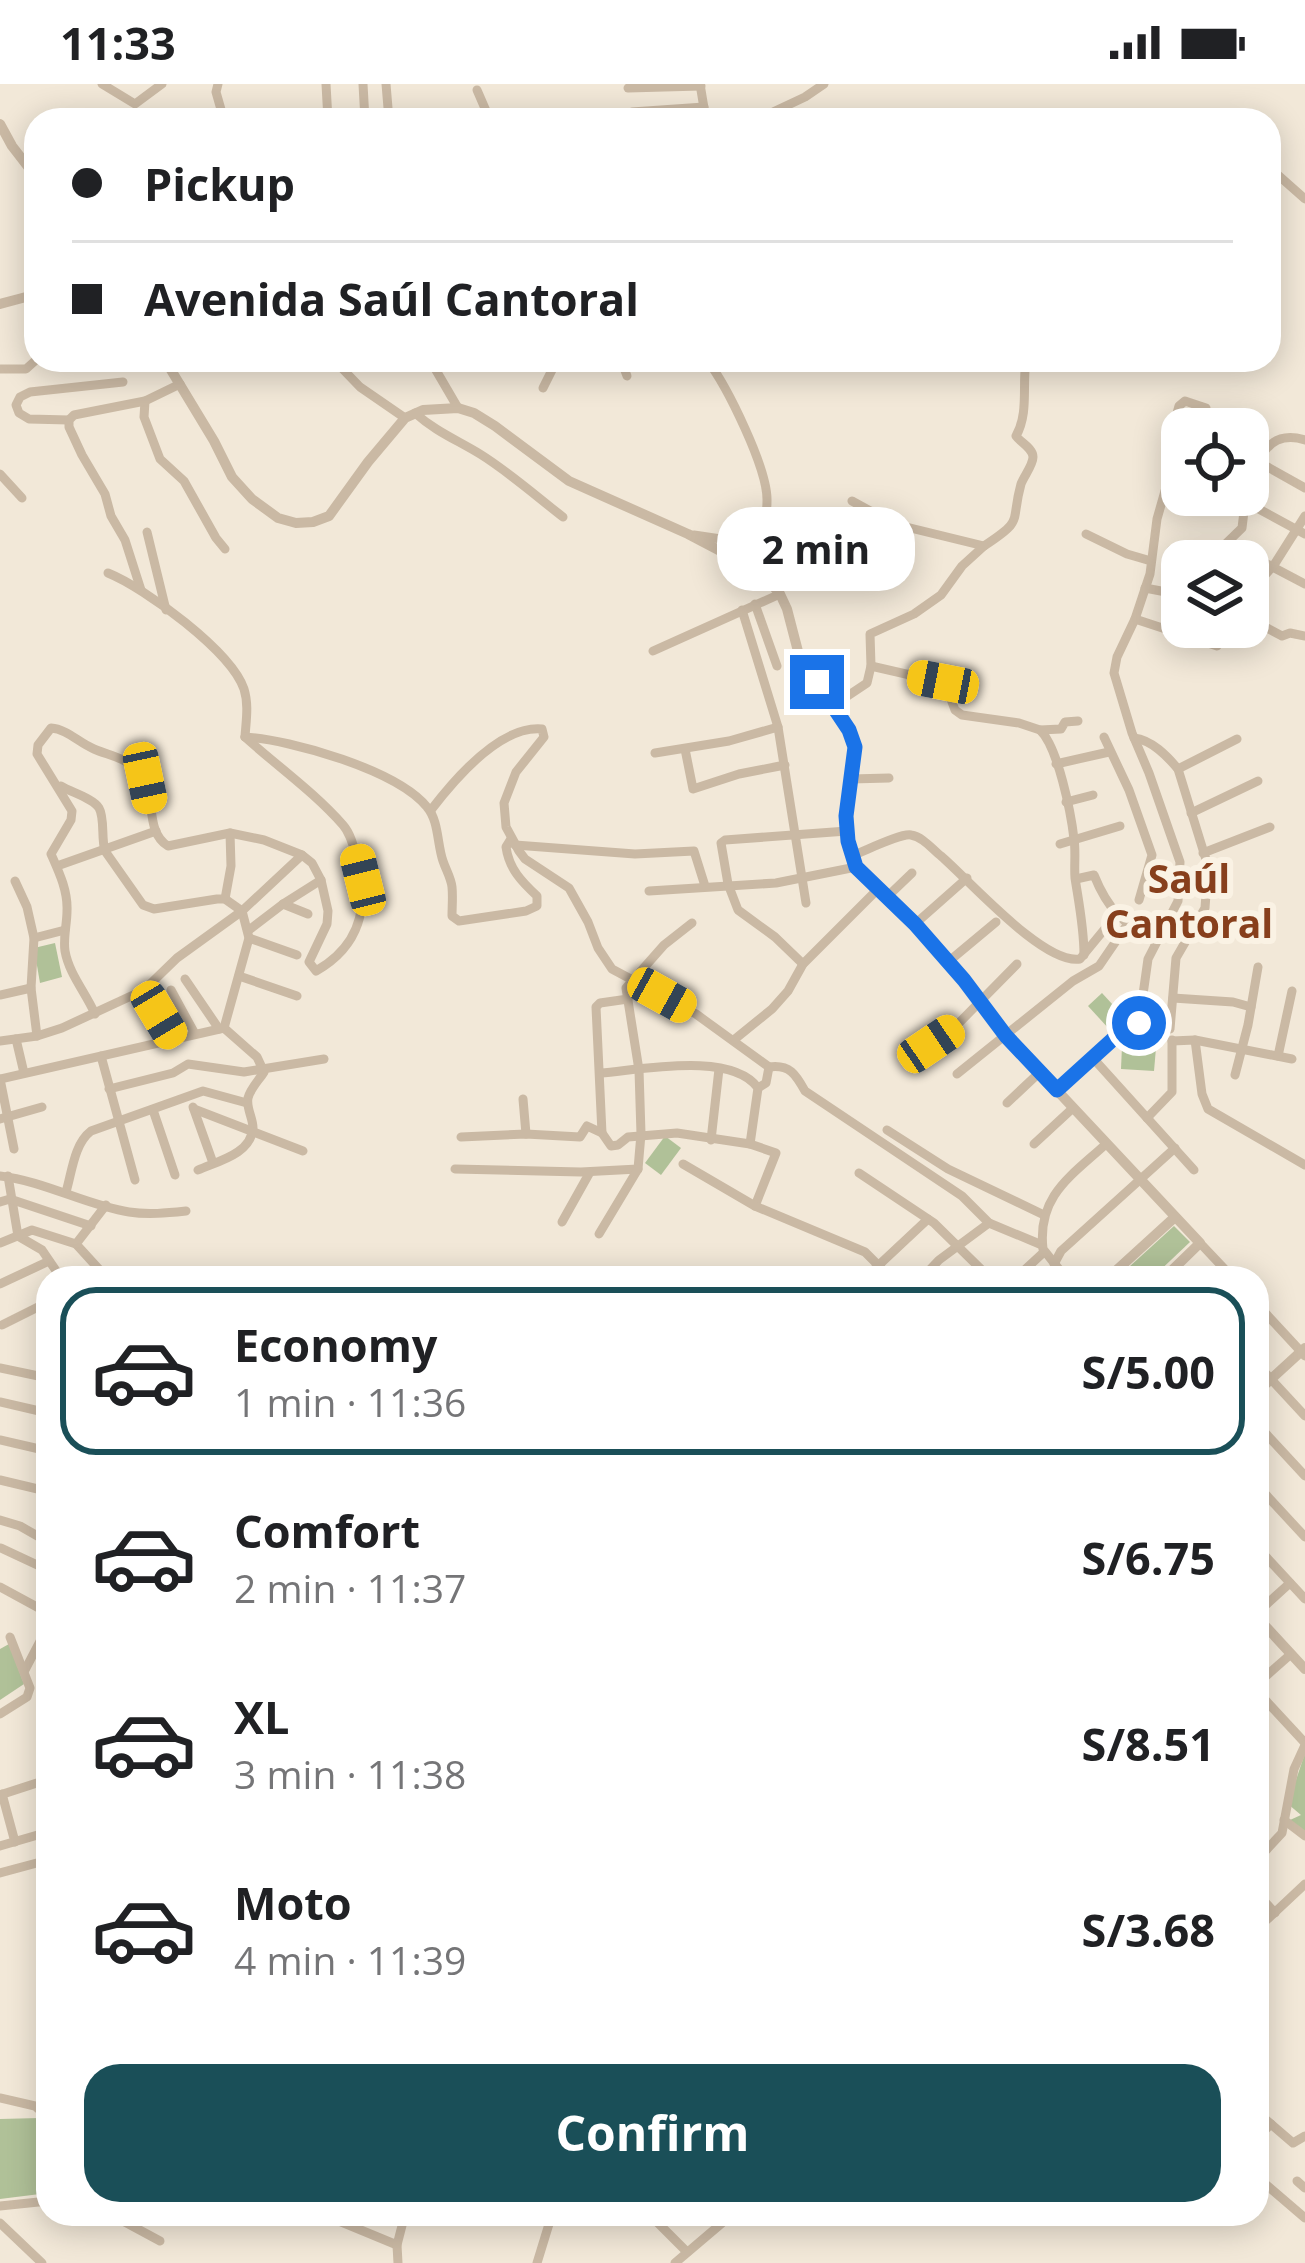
<!DOCTYPE html>
<html lang="en">
<head>
<meta charset="utf-8">
<style>
  :root { --surface:#fff; --page:#f2f2f2; --text:#202124; --muted:#757577; --line:#e0e0e0; --accent:#1a4f58 }
  body { margin:0; font-family:"Open Sans",sans-serif; background:var(--page); color:var(--text); height:100vh; display:flex; flex-direction:column; font-size:45px; white-space:nowrap }
  * { box-sizing:border-box; margin:0 }
  p { font-size:39px; color:var(--muted) }
  .icon { flex:none; width:66px; height:66px; fill:none; stroke:currentColor; stroke-width:2; stroke-linecap:round; stroke-linejoin:round }
  .map { position:relative; flex:1; overflow:hidden }
  .details { position:absolute; left:36px; top:1182px; width:1233px; height:960px; display:flex; flex-direction:column; background:var(--surface); border-radius:36px; box-shadow:0 6px 30px #0003 }
  .details>* { flex:none }
  .banner { position:absolute; left:24px; top:24px; width:1257px; height:264px; border-radius:36px; box-shadow:0 6px 30px #0003; display:grid; align-content:center; height:264px; padding:0 48px; background:var(--surface) }
  .controls { position:absolute; left:1161px; top:324px; display:grid; gap:24px }
  .controls a { display:grid; place-items:center; width:108px; height:108px; border-radius:24px; background:var(--surface); box-shadow:0 6px 30px #0003; font-size:60px }
  .end { position:absolute; width:54px; height:54px; margin:-27px; border:15px solid #1a73e8; background:#fff; box-shadow:0 0 0 6px #fff }
  .from { border-radius:50% }
  .bubble { position:absolute; height:84px; border-radius:36px; background:var(--surface); box-shadow:0 6px 30px #0003; font-size:39px; font-weight:700; line-height:84px; text-align:center }
  .car { position:absolute; width:36px; height:72px; margin:-36px -18px; border-radius:15px; box-shadow:0 0 9px 3px #0007; background:linear-gradient(#f5c518 24%,#345 0 40%,#f5c518 0 76%,#345 0 86%,#f5c518 0) }
  .banner b { display:flex; align-items:center; gap:42px; height:114px; font-size:45px }
  .banner b+b { border-top:3px solid var(--line) }
  .banner i { width:30px; height:30px; background:var(--text) }
  ul { padding:21px 0 0; list-style:none }
  li { display:flex; align-items:center; gap:36px; height:168px; margin:0 24px 18px; padding:0 24px; border:6px solid transparent; border-radius:36px }
  li div { flex:1 }
  li b { display:block; font-size:45px }
  li em { font-style:normal; font-weight:700 }
  li.selected { border-color:var(--accent) }
  li>.icon { width:108px; height:108px; stroke-width:1.5 }
  .button { display:flex; gap:24px; margin-top:auto; padding:24px 48px }
  .button a { flex:1; height:138px; border-radius:36px; background:var(--accent); color:#fff; font-size:48px; font-weight:700; line-height:138px; text-align:center }
  .status { display:flex; justify-content:space-between; align-items:center; height:84px; padding:0 60px; background:var(--surface); direction:ltr }
  .status svg { height:33px; fill:currentColor }
  .map>svg:first-child { display:block }
  .green { fill:#b0c198 }
  .lines { fill:none; stroke-linecap:round; stroke-linejoin:round }
  .minor { stroke:#cab9a4; stroke-width:9 }
  .tertiary { stroke:#cab9a4; stroke-width:10 }
  .route { stroke:#1a73e8; stroke-width:15 }
  .labels { text-anchor:middle; dominant-baseline:central; stroke-width:12; stroke-linejoin:round; paint-order:stroke }
  .neighbourhood-label { font-size:39px; font-weight:bold; fill:#873f1c; stroke:#faf2e4 }
</style>
</head>
<body>
<div class="status"><b>11:33</b><svg viewBox="0 0 49 12"><path d="M0 12V9h3v3zM5 12V6h3v6zM10 12V3h3v9zM15 12V0h3v12zM26 1h20v11H26zM47 4h2v5h-2z"/></svg></div>
<div class="map">
<svg width="1305" height="2179" viewBox="0 0 1305 2179">
  <rect width="100%" height="100%" fill="#f2e8d8"/>
  <g class="green">
    <polygon points="55,859 62,893 40,899 34,864"/>
    <polygon points="1102,909 1124,933 1110,946 1088,922"/>
    <polygon points="1122,962 1156,964 1154,987 1121,985"/>
    <polygon points="665,1052 681,1064 661,1091 645,1079"/>
    <polygon points="1174,1142 1190,1158 1152,1194 1117,1194"/>
    <polygon points="9,1560 24,1600 0,1616 0,1565"/>
    <polygon points="1305,1669 1305,1750 1290,1736 1301,1731 1288,1720"/>
    <polygon points="40,2034 44,2037 48,2109 0,2115 0,2035"/>
  </g>
  <g class="lines">
    <g class="minor">
      <polyline points="102,0 135,20 162,0"/>
      <polyline points="218,0 216,8 224,36"/>
      <polyline points="326,0 328,36"/>
      <polyline points="363,0 365,36"/>
      <polyline points="386,0 389,36"/>
      <polyline points="700,0 706,36"/>
      <polyline points="628,4 701,2"/>
      <polyline points="477,6 490,36"/>
      <polyline points="632,28 704,23"/>
      <polyline points="536,31 538,36"/>
      <polyline points="756,36 805,13 824,0"/>
      <polyline points="1269,83 1305,115"/>
      <polyline points="334,276 360,303 405,334"/>
      <polyline points="430,276 458,324"/>
      <polyline points="621,276 627,292"/>
      <path d="M 707,276 C 727,302 768,385 767,417 C 767,440 758,462 751,483"/>
      <polyline points="0,285 26,285 36,276"/>
      <polyline points="543,304 557,276"/>
      <polyline points="145,317 144,333 160,375 184,397 216,454 225,465"/>
      <path d="M 415,329 C 435,347 457,356 480,370 C 509,388 536,412 563,433"/>
      <polyline points="69,336 29,335 19,329 16,321 20,313 30,308 123,298"/>
      <polyline points="1257,377 1305,404"/>
      <polyline points="0,390 22,414"/>
      <path d="M 1248,406 C 1257,377 1267,344 1305,356"/>
      <polyline points="1244,417 1305,450"/>
      <polyline points="147,448 166,526"/>
      <polyline points="1086,450 1127,470 1151,477"/>
      <polyline points="694,451 741,458 760,456"/>
      <path d="M 984,462 C 1025,435 1010,440 1021,400 C 1024,392 1033,381 1033,373 C 1033,364 1020,358 1016,352 C 1029,329 1022,302 1026,276"/>
      <polyline points="1171,466 1195,477"/>
      <polyline points="1248,470 1305,500"/>
      <polyline points="1208,477 1242,444 1246,411"/>
      <path d="M 108,489 C 145,504 231,567 244,605 C 249,621 246,637 245,653"/>
      <polyline points="1145,504 1182,511"/>
      <polyline points="141,506 125,456 111,432 105,410 82,371 69,343 69,336 74,331 145,317 180,300"/>
      <polyline points="1248,510 1274,481 1305,432"/>
      <polyline points="755,520 777,582"/>
      <polyline points="742,526 778,643"/>
      <polyline points="1248,534 1282,552 1290,549 1305,552"/>
      <polyline points="1135,535 1217,562"/>
      <polyline points="653,567 780,510"/>
      <polyline points="871,582 945,599 955,626 962,631 1019,639 1040,646 1061,645 1065,638 1078,637"/>
      <polyline points="834,621 867,599 871,582 870,550 914,530 941,511 962,482 984,462 894,440 852,417"/>
      <path d="M 1040,646 C 1058,663 1071,729 1074,755 C 1076,768 1074,781 1075,794 C 1079,820 1084,844 1084,871"/>
      <path d="M 245,653 C 292,656 397,686 427,723 C 439,737 437,760 443,777 C 446,786 451,794 452,803 C 453,813 452,822 452,832 L 459,837 L 526,827 L 537,822 L 537,812 C 522,798 509,785 506,763 L 511,755"/>
      <polyline points="1104,653 1129,706 1152,771 1139,816"/>
      <polyline points="685,665 693,705 739,690 785,681"/>
      <polyline points="655,669 729,657 778,643 806,819"/>
      <polyline points="1056,680 1109,668"/>
      <polyline points="1178,685 1237,655"/>
      <polyline points="851,695 889,694"/>
      <path d="M 61,702 C 70,708 93,714 99,724 C 105,734 101,755 105,767 L 143,821 L 154,825 L 217,815 L 225,815 L 242,827 L 249,854 L 224,944 L 257,973 L 264,988 C 259,996 250,1005 248,1014 C 246,1024 253,1034 253,1044 C 251,1070 218,1077 198,1086"/>
      <polyline points="1066,718 1093,711"/>
      <path d="M 431,726 C 454,696 500,641 542,645 L 544,653 L 516,688 L 504,719 L 506,743 L 519,767 L 525,775 L 569,804 L 588,838 L 598,864 L 612,885 L 696,930 L 769,983 L 766,999 L 758,1004"/>
      <polyline points="1191,729 1258,697"/>
      <polyline points="1060,760 1120,742"/>
      <polyline points="515,761 635,770 694,767 705,802"/>
      <polyline points="1203,769 1270,743"/>
      <path d="M 851,772 C 865,767 901,749 911,751 C 923,753 932,765 941,772 C 971,798 1044,881 1080,875 L 1117,830"/>
      <polyline points="57,782 156,747"/>
      <path d="M 1076,795 L 1094,791 C 1108,826 1123,839 1155,858"/>
      <polyline points="15,797 27,823 34,854 31,904 37,952"/>
      <polyline points="649,807 776,799 856,783"/>
      <polyline points="887,813 912,789"/>
      <polyline points="225,815 231,782 230,749"/>
      <polyline points="283,820 308,830"/>
      <polyline points="915,840 967,794"/>
      <polyline points="249,846 283,820 321,796"/>
      <polyline points="34,854 65,846"/>
      <polyline points="249,854 297,871"/>
      <polyline points="948,878 996,838"/>
      <polyline points="803,880 775,853 738,826 728,800 721,759 725,756 847,747"/>
      <polyline points="239,892 297,912"/>
      <polyline points="185,895 219,945"/>
      <polyline points="144,906 174,955"/>
      <polyline points="171,906 195,950"/>
      <polyline points="0,911 31,904"/>
      <polyline points="1173,914 1233,918 1251,923"/>
      <path d="M 95,930 C 86,909 69,890 65,867 C 63,854 67,840 67,827 C 68,807 59,788 51,770 L 71,736 L 72,727 L 37,670 L 38,661 L 51,644 C 67,645 79,659 94,665 C 108,671 125,674 137,685 C 159,704 142,746 168,762 L 230,749 L 264,756 L 302,771 L 312,779 L 321,796 L 328,827 L 327,840 L 309,878 L 316,887 C 360,862 370,822 357,775 C 354,764 351,750 343,741 C 314,708 277,682 245,653"/>
      <polyline points="1139,939 1148,875 1178,817 1180,778 1149,689 1132,649 1114,589 1117,573 1135,535 1150,490 1157,435 1169,393 1171,351 1179,322 1185,317 1206,324"/>
      <polyline points="16,955 24,989"/>
      <polyline points="735,955 772,925 788,907 803,880 879,804"/>
      <polyline points="1195,956 1202,1010 1208,1025 1305,1081"/>
      <polyline points="0,957 37,952 62,944 144,906 177,874 242,827 302,771"/>
      <polyline points="1172,957 1195,956 1292,975"/>
      <polyline points="931,960 952,946 1017,880"/>
      <polyline points="101,972 135,1096"/>
      <polyline points="1278,972 1292,907"/>
      <polyline points="1092,973 1194,1086"/>
      <path d="M 769,983 C 790,980 796,991 805,1007 L 962,1112 L 989,1139 L 1042,1161"/>
      <path d="M 601,989 C 640,986 732,967 758,1004 L 750,1060"/>
      <polyline points="957,990 1073,897 1099,882 1127,841"/>
      <polyline points="1235,991 1248,941 1258,883"/>
      <polyline points="0,995 224,944"/>
      <polyline points="0,995 14,1065"/>
      <polyline points="109,1005 173,989 188,980 244,988 324,975"/>
      <path d="M 1057,1006 L 1132,938 L 1170,945 L 1176,874 L 1205,824 L 1208,782 L 1178,685 C 1167,672 1152,656 1134,654"/>
      <polyline points="523,1015 526,1050"/>
      <polyline points="1007,1019 1040,988"/>
      <polyline points="193,1023 213,1079"/>
      <polyline points="194,1025 303,1067"/>
      <polyline points="153,1026 175,1091"/>
      <polyline points="1147,1034 1172,1008 1172,956"/>
      <polyline points="0,1035 42,1023"/>
      <polyline points="887,1046 948,1085 1044,1131"/>
      <polyline points="602,1049 596,923 600,919 628,915"/>
      <polyline points="461,1053 526,1050 580,1053 587,1042 602,1049 611,1062 618,1061 628,1053 677,1049 750,1060 776,1069 755,1122"/>
      <polyline points="711,1056 719,985"/>
      <polyline points="1034,1060 1073,1024"/>
      <polyline points="683,1080 755,1122 865,1168 891,1194"/>
      <polyline points="455,1085 581,1088 638,1085 641,1050 639,986 626,904 664,861 692,839"/>
      <polyline points="859,1089 934,1139 990,1194"/>
      <path d="M 0,1092 C 44,1097 88,1122 129,1128 C 148,1131 167,1129 186,1127"/>
      <polyline points="8,1092 18,1152 42,1166 61,1194"/>
      <path d="M 66,1108 C 72,1088 74,1060 91,1047 L 203,1007 L 247,1019"/>
      <polyline points="0,1118 10,1115 91,1142"/>
      <polyline points="106,1121 76,1160 107,1194"/>
      <polyline points="562,1138 590,1088"/>
      <polyline points="599,1150 638,1085"/>
      <polyline points="0,1159 32,1146 76,1160"/>
      <polyline points="1200,1159 1233,1194"/>
      <polyline points="1054,1180 1061,1167 1175,1064"/>
      <polyline points="865,1194 928,1135"/>
      <polyline points="922,1194 939,1176 989,1139"/>
      <polyline points="1016,1194 1044,1168"/>
      <path d="M 1066,1194 L 1043,1165 C 1037,1112 1071,1092 1106,1060"/>
      <polyline points="0,1200 49,1177"/>
      <polyline points="1257,1220 1305,1272"/>
      <polyline points="2,1241 48,1218"/>
      <polyline points="1257,1280 1305,1332"/>
      <polyline points="0,1284 48,1294"/>
      <polyline points="0,1318 48,1329"/>
      <polyline points="1257,1340 1305,1392"/>
      <polyline points="0,1356 48,1367"/>
      <polyline points="0,1396 42,1406 48,1370"/>
      <polyline points="1257,1401 1305,1453"/>
      <polyline points="0,1436 20,1442 48,1458"/>
      <polyline points="1257,1463 1305,1515"/>
      <polyline points="1,1464 48,1486"/>
      <polyline points="0,1503 48,1529"/>
      <polyline points="1257,1529 1290,1499"/>
      <polyline points="25,1586 48,1542"/>
      <polyline points="1257,1600 1291,1570"/>
      <polyline points="1257,1607 1305,1659"/>
      <polyline points="0,1630 27,1613 30,1604 10,1553"/>
      <polyline points="2,1710 15,1758"/>
      <polyline points="0,1711 40,1698 48,1728"/>
      <polyline points="1284,1736 1305,1752"/>
      <polyline points="0,1762 48,1748"/>
      <polyline points="1257,1776 1282,1749 1294,1685 1305,1661"/>
      <polyline points="0,1789 48,1776"/>
      <polyline points="1257,1809 1275,1829"/>
      <polyline points="1257,1845 1305,1800"/>
      <polyline points="0,2014 35,2022 48,2033"/>
      <polyline points="1257,2028 1293,2059 1305,2052"/>
      <polyline points="1257,2054 1271,2040"/>
      <polyline points="1297,2097 1305,2104"/>
      <polyline points="1263,2098 1305,2134"/>
      <polyline points="0,2122 48,2117"/>
      <polyline points="110,2130 160,2157"/>
      <polyline points="322,2130 397,2161"/>
      <polyline points="649,2130 687,2168"/>
      <polyline points="0,2139 42,2179"/>
      <polyline points="398,2179 397,2161 405,2130"/>
      <polyline points="537,2179 549,2140 548,2130"/>
      <polyline points="675,2179 722,2139"/>
    </g>
    <g class="tertiary">
      <polyline points="0,40 12,62 36,93"/>
      <polyline points="0,220 26,213 36,215"/>
      <polyline points="165,276 214,357 232,393 252,415 278,434 296,439 313,438 329,432 368,378 405,334 423,326 458,324 474,329 495,342 569,397 688,450 751,483 767,495 780,510 787,525 800,575 834,621 849,646 855,663 846,732 848,757 856,783 915,840 964,896 1006,952 1200,1159 1164,1194"/>
      <polyline points="1108,1194 1175,1133"/>
      <polyline points="1257,1308 1305,1264"/>
      <polyline points="1257,1533 1305,1585"/>
    </g>
  </g>
  <g class="lines">
    <polyline class="route" points="817,598 849,646 855,663 846,732 848,757 856,783 915,840 964,896 1006,952 1057,1006 1132,938 1139,939"/>
  </g>
  <g class="labels">
    <g class="neighbourhood-label">
      <text x="1189" y="793">Saúl<tspan x="1189" dy="45">Cantoral</tspan></text>
    </g>
  </g>
</svg>
<div class="controls">
<a><svg class="icon" aria-label="locate" viewBox="0 0 24 24"><circle cx="12" cy="12" r="6"/><path d="M12 2v4M12 18v4M2 12h4M18 12h4"/></svg></a>
<a><svg class="icon" aria-label="layers" viewBox="0 0 24 24"><path d="M12 4l9 5-9 5-9-5zM3 14l9 5 9-5"/></svg></a>
</div>
<i class="end from" style="left:1139px;top:939px"></i>
<i class="end" style="left:817px;top:598px"></i>
<div class="bubble" style="left:717px;top:423px;width:198px">2 min</div>
<i class="car" style="left:943px;top:598px;rotate:281deg"></i>
<i class="car" style="left:145px;top:694px;rotate:168deg"></i>
<i class="car" style="left:363px;top:796px;rotate:346deg"></i>
<i class="car" style="left:662px;top:911px;rotate:119deg"></i>
<i class="car" style="left:159px;top:931px;rotate:149deg"></i>
<i class="car" style="left:931px;top:960px;rotate:56deg"></i>
<div class="banner">
<b><i class="from"></i>Pickup</b>
<b><i></i>Avenida Saúl Cantoral</b>
</div>
<section class="details">
<ul>
<li class="selected"><svg class="icon" aria-label="car" viewBox="0 0 24 24"><path d="M5 17H2v-5l4-1 3-4h7l3 4 3 1v5h-3M9 17h6M6 11h13"/><circle cx="7" cy="17" r="2"/><circle cx="17" cy="17" r="2"/></svg><div><b>Economy</b><p>1 min · 11:36</p></div><em>S/5.00</em></li>
<li><svg class="icon" aria-label="car" viewBox="0 0 24 24"><path d="M5 17H2v-5l4-1 3-4h7l3 4 3 1v5h-3M9 17h6M6 11h13"/><circle cx="7" cy="17" r="2"/><circle cx="17" cy="17" r="2"/></svg><div><b>Comfort</b><p>2 min · 11:37</p></div><em>S/6.75</em></li>
<li><svg class="icon" aria-label="car" viewBox="0 0 24 24"><path d="M5 17H2v-5l4-1 3-4h7l3 4 3 1v5h-3M9 17h6M6 11h13"/><circle cx="7" cy="17" r="2"/><circle cx="17" cy="17" r="2"/></svg><div><b>XL</b><p>3 min · 11:38</p></div><em>S/8.51</em></li>
<li><svg class="icon" aria-label="car" viewBox="0 0 24 24"><path d="M5 17H2v-5l4-1 3-4h7l3 4 3 1v5h-3M9 17h6M6 11h13"/><circle cx="7" cy="17" r="2"/><circle cx="17" cy="17" r="2"/></svg><div><b>Moto</b><p>4 min · 11:39</p></div><em>S/3.68</em></li>
</ul>
<div class="button"><a>Confirm</a></div>
</section>
</div>
</body>
</html>
